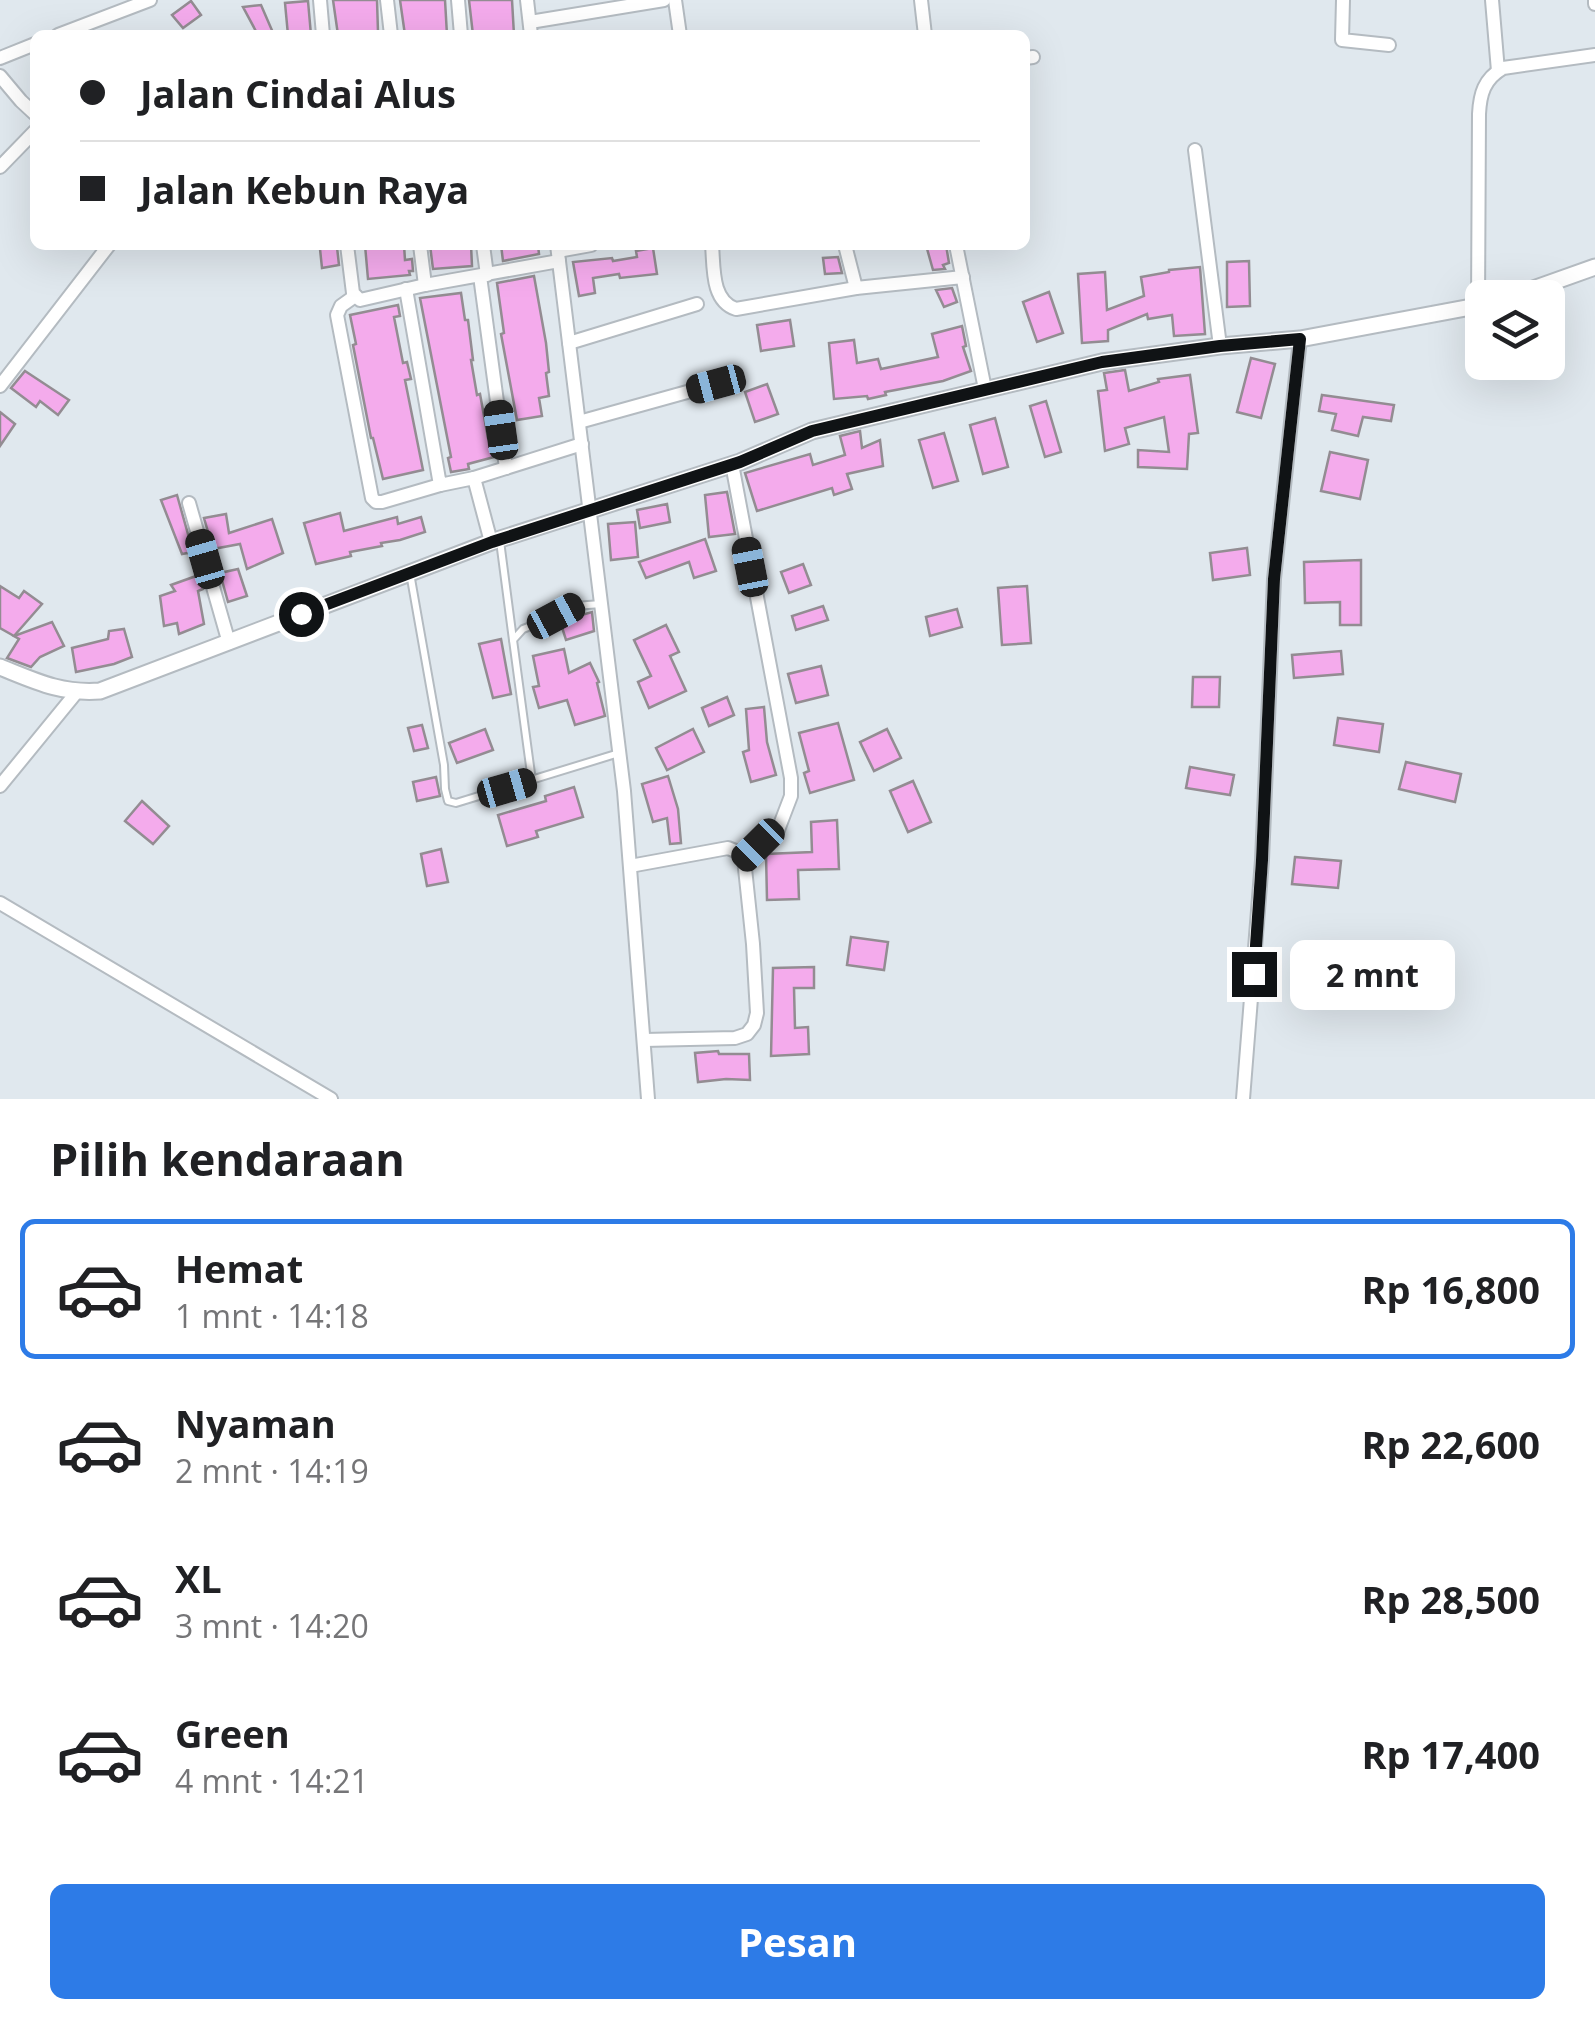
<!DOCTYPE html>
<html lang="id">
<head>
<meta charset="utf-8">
<style>
  :root { --surface:#fff; --page:#f2f2f2; --text:#202124; --muted:#757577; --line:#e0e0e0; --accent:#2d7be7 }
  body { margin:0; font-family:"Open Sans",sans-serif; background:var(--page); color:var(--text); height:100vh; display:flex; flex-direction:column; font-size:38px; white-space:nowrap }
  * { box-sizing:border-box; margin:0 }
  p { font-size:32px; color:var(--muted) }
  .icon { flex:none; width:55px; height:55px; fill:none; stroke:currentColor; stroke-width:2; stroke-linecap:round; stroke-linejoin:round }
  .map { position:relative; height:1099px; overflow:hidden }
  .sheet { display:flex; flex-direction:column; background:var(--surface); flex:1 }
  .sheet>* { flex:none }
  .banner { position:absolute; left:30px; top:30px; width:1000px; height:220px; border-radius:15px; box-shadow:0 10px 40px #0002; display:grid; align-content:center; height:220px; padding:0 50px; background:var(--surface) }
  .fabs { position:absolute; left:1465px; top:280px; display:grid; gap:20px }
  .fabs a { display:grid; place-items:center; width:100px; height:100px; border-radius:15px; background:var(--surface); box-shadow:0 10px 40px #0002; font-size:50px }
  .end { position:absolute; width:45px; height:45px; margin:-22px; border:12px solid #101315; background:#fff; box-shadow:0 0 0 5px #fff }
  .from { border-radius:50% }
  .bubble { position:absolute; height:70px; border-radius:15px; background:var(--surface); box-shadow:0 10px 40px #0002; font-size:32px; font-weight:700; line-height:70px; text-align:center }
  .car { position:absolute; width:30px; height:60px; margin:-30px -15px; border-radius:12px; box-shadow:0 0 8px 2px #0007; background:linear-gradient(#222 24%,#8ab4d8 0 40%,#222 0 76%,#8ab4d8 0 86%,#222 0) }
  .banner b { display:flex; align-items:center; gap:35px; height:95px; font-size:38px }
  .banner b+b { border-top:2px solid var(--line) }
  .banner i { width:25px; height:25px; background:var(--text) }
  ul { padding:0; list-style:none }
  li { display:flex; align-items:center; gap:30px; height:140px; margin:0 20px 15px; padding:0 30px; border:5px solid transparent; border-radius:15px }
  li div { flex:1 }
  li b { display:block; font-size:38px }
  li em { font-style:normal; font-weight:700 }
  li.selected { border-color:var(--accent) }
  li>.icon { width:90px; height:90px; stroke-width:1.5 }
  h2 { padding:0 50px; font-size:45px; line-height:120px }
  .primary-button { display:flex; gap:20px; margin-top:auto; padding:20px 50px }
  .primary-button a { flex:1; height:115px; border-radius:15px; background:var(--accent); color:#fff; font-size:40px; font-weight:700; line-height:115px; text-align:center }
  .map>svg:first-child { display:block }
  .building { fill:#f4abec; stroke:#938c92; stroke-width:2.5 }
  .lines { fill:none; stroke-linecap:round; stroke-linejoin:round }
  .service-casing { stroke:#b4bbc1; stroke-width:10 }
  .minor-casing { stroke:#b4bbc1; stroke-width:16 }
  .tertiary-casing { stroke:#b4bbc1; stroke-width:19 }
  .service { stroke:#fff; stroke-width:6 }
  .minor { stroke:#fff; stroke-width:12 }
  .tertiary { stroke:#fff; stroke-width:15 }
  .route { stroke:#101315; stroke-width:12 }
</style>
</head>
<body>
<div class="map">
<svg width="1595" height="1099" viewBox="0 0 1595 1099">
  <rect width="100%" height="100%" fill="#e0e8ee"/>
  <g class="building">
    <polygon points="333,0 377,0 378,32 338,35"/>
    <polygon points="400,0 445,0 447,35 405,35"/>
    <polygon points="469,0 512,0 514,35 473,35"/>
    <polygon points="191,1 201,15 183,28 172,15"/>
    <polygon points="308,1 311,35 288,35 285,3"/>
    <polygon points="261,5 274,35 258,35 243,7"/>
    <polygon points="365,245 404,245 405,260 412,259 413,271 409,271 410,275 368,279"/>
    <polygon points="430,245 471,245 472,266 433,269"/>
    <polygon points="501,245 538,245 539,254 503,261"/>
    <polygon points="926,245 946,245 949,263 943,265 945,269 933,270"/>
    <polygon points="337,247 339,265 322,268 320,249"/>
    <polygon points="653,248 657,274 620,278 619,274 593,278 595,293 579,296 573,262 612,258 613,261 637,257 636,251"/>
    <polygon points="838,257 842,273 825,274 823,258"/>
    <polygon points="1249,261 1250,306 1227,307 1227,262"/>
    <polygon points="1200,267 1205,334 1174,336 1172,315 1148,319 1147,314 1108,330 1108,341 1082,343 1078,274 1105,272 1107,310 1144,296 1141,277 1169,272 1169,270"/>
    <polygon points="534,276 546,343 549,372 546,373 549,396 539,398 542,416 517,420 501,334 504,333 497,283"/>
    <polygon points="952,288 957,302 944,307 936,290"/>
    <polygon points="1049,292 1063,333 1037,342 1023,302"/>
    <polygon points="461,293 465,320 468,320 473,360 471,360 477,395 480,394 488,438 492,437 494,457 468,464 469,469 451,472 448,458 451,457 420,298"/>
    <polygon points="398,305 400,316 394,317 403,363 407,362 411,379 405,380 423,470 383,479 373,438 371,438 353,345 356,344 350,315"/>
    <polygon points="790,320 794,346 761,351 757,325"/>
    <polygon points="962,326 966,346 963,347 971,371 943,381 885,392 886,395 868,399 867,396 834,399 829,343 854,340 857,363 878,359 881,369 938,357 932,334"/>
    <polygon points="1251,358 1275,364 1261,418 1237,412"/>
    <polygon points="1125,370 1129,391 1159,382 1158,379 1190,375 1198,433 1189,434 1187,469 1138,467 1138,450 1169,452 1164,417 1125,428 1129,444 1105,451 1098,391 1107,390 1104,373"/>
    <polygon points="25,371 69,400 58,415 40,401 36,407 11,388"/>
    <polygon points="767,384 778,414 755,422 745,392"/>
    <polygon points="1322,395 1394,405 1391,421 1363,417 1358,436 1332,430 1336,414 1319,411"/>
    <polygon points="1046,401 1061,452 1045,457 1030,406"/>
    <polygon points="0,412 15,424 0,446"/>
    <polygon points="995,418 1008,467 983,474 970,425"/>
    <polygon points="860,431 862,448 880,440 883,466 847,474 852,489 834,495 832,488 757,511 745,473 810,454 813,465 845,455 840,436"/>
    <polygon points="944,433 958,481 933,488 919,440"/>
    <polygon points="1330,452 1368,460 1360,499 1321,491"/>
    <polygon points="727,492 735,534 709,537 705,495"/>
    <polygon points="177,495 193,552 182,554 161,500"/>
    <polygon points="667,504 670,522 640,528 637,510"/>
    <polygon points="340,513 344,531 397,517 398,524 421,517 425,532 400,540 381,543 382,546 350,552 351,556 316,564 304,523"/>
    <polygon points="226,514 229,533 272,519 283,553 247,569 240,544 213,549 204,518"/>
    <polygon points="635,522 638,557 611,560 608,524"/>
    <polygon points="705,539 716,571 694,578 689,562 646,578 639,562"/>
    <polygon points="1247,548 1250,575 1213,580 1210,553"/>
    <polygon points="1361,560 1361,625 1340,625 1340,602 1305,603 1304,562"/>
    <polygon points="803,564 811,585 789,593 781,572"/>
    <polygon points="238,569 247,596 228,602 220,573"/>
    <polygon points="199,575 203,589 198,591 204,624 179,634 177,623 164,626 160,596 175,591 171,585"/>
    <polygon points="0,586 19,598 24,591 42,604 14,636 0,628"/>
    <polygon points="1027,586 1031,643 1002,645 998,588"/>
    <polygon points="823,606 828,620 796,630 792,616"/>
    <polygon points="957,609 962,627 930,636 926,617"/>
    <polygon points="592,612 594,631 566,640 560,621"/>
    <polygon points="52,622 64,646 40,657 31,667 7,658 19,639 14,636"/>
    <polygon points="666,625 679,652 670,656 686,691 649,708 638,682 651,676 634,640"/>
    <polygon points="124,629 132,657 114,664 76,672 72,648 108,639 109,631"/>
    <polygon points="501,639 511,694 493,698 479,644"/>
    <polygon points="564,649 569,673 590,663 599,682 597,683 605,716 575,725 567,700 539,708 533,687 539,686 533,656"/>
    <polygon points="1341,651 1343,674 1294,678 1292,655"/>
    <polygon points="821,666 828,695 796,703 788,674"/>
    <polygon points="1193,677 1220,677 1219,707 1192,707"/>
    <polygon points="727,697 734,715 709,726 702,708"/>
    <polygon points="764,707 767,742 776,775 751,782 743,752 749,750 746,709"/>
    <polygon points="1338,718 1383,724 1379,752 1334,745"/>
    <polygon points="838,723 854,780 810,793 804,773 809,771 799,733"/>
    <polygon points="422,725 428,748 414,751 408,728"/>
    <polygon points="485,729 493,750 457,763 449,743"/>
    <polygon points="693,729 704,752 667,770 656,748"/>
    <polygon points="887,729 901,758 874,771 860,742"/>
    <polygon points="1406,762 1461,774 1455,802 1399,789"/>
    <polygon points="1190,767 1234,775 1230,795 1186,788"/>
    <polygon points="668,776 678,809 681,843 670,844 667,818 653,822 642,784"/>
    <polygon points="436,777 440,796 417,801 413,782"/>
    <polygon points="913,781 931,822 908,832 890,791"/>
    <polygon points="574,787 583,817 536,831 538,837 507,846 498,815 546,801 545,796"/>
    <polygon points="142,801 169,826 153,844 125,821"/>
    <polygon points="837,820 839,869 798,870 799,899 767,900 766,854 812,852 811,822"/>
    <polygon points="441,849 448,882 427,886 421,854"/>
    <polygon points="1295,857 1341,861 1338,888 1292,884"/>
    <polygon points="851,937 888,942 884,970 847,965"/>
    <polygon points="814,967 814,988 794,988 795,1028 808,1027 809,1054 771,1056 773,968"/>
    <polygon points="718,1051 719,1054 749,1054 750,1080 726,1079 698,1082 695,1053"/>
  </g>
  <g class="lines">
    <defs>
      <g id="service">
        <polyline points="500,541 513,640"/>
        <polyline points="410,573 444,765 445,789 448,801 456,803 619,753"/>
        <polyline points="532,781 513,640 523,629 556,616 575,606 601,604"/>
      </g>
      <g id="minor">
        <polyline points="320,0 323,35"/>
        <polyline points="387,0 391,35"/>
        <polyline points="458,0 461,35"/>
        <polyline points="527,0 531,35"/>
        <polyline points="675,0 680,35"/>
        <polyline points="921,0 925,35"/>
        <polyline points="1343,0 1342,40 1389,45"/>
        <polyline points="1492,0 1498,71"/>
        <polyline points="1595,0 1595,4"/>
        <polyline points="530,22 664,0"/>
        <polyline points="58,35 150,0"/>
        <polyline points="0,58 35,44"/>
        <polyline points="1025,58 1033,57"/>
        <polyline points="0,76 21,101 35,114"/>
        <polyline points="1195,150 1220,346"/>
        <polyline points="0,167 35,131"/>
        <polyline points="347,245 353,293 360,300 425,285 559,261"/>
        <polyline points="420,245 425,285"/>
        <polyline points="483,245 487,275"/>
        <polyline points="557,245 624,791 648,1099"/>
        <path d="M 712,245 C 714,267 711,301 736,309 L 856,288 L 963,277"/>
        <polyline points="845,245 856,288"/>
        <polyline points="956,245 985,389"/>
        <polyline points="558,251 591,245"/>
        <polyline points="480,276 506,468"/>
        <polyline points="406,289 440,485 474,478 491,542"/>
        <polyline points="355,296 341,306 337,315 372,498 376,502 382,502 440,485"/>
        <path d="M 1478,307 L 1479,114 C 1480,94 1484,79 1503,68 L 1595,55"/>
        <polyline points="569,343 697,304"/>
        <polyline points="0,386 109,245"/>
        <polyline points="579,422 716,384"/>
        <polyline points="732,464 791,778 791,796 778,830 744,859"/>
        <polyline points="474,478 582,444"/>
        <polyline points="189,503 229,643"/>
        <polyline points="0,786 76,693"/>
        <polyline points="630,866 728,848 738,852 744,859 753,944 757,1013 754,1025 747,1034 735,1038 644,1040"/>
        <polyline points="0,903 331,1099"/>
        <polyline points="1243,1099 1262,860 1274,579 1300,339"/>
      </g>
      <g id="tertiary">
        <polyline points="1508,298 1595,267"/>
        <path d="M 0,667 C 35,681 61,694 100,691 L 491,542 L 740,462 L 812,431 L 1102,362 L 1220,346 L 1300,339 L 1482,305"/>
      </g>
    </defs>
    <use href="#service" class="service-casing"/>
    <use href="#minor" class="minor-casing"/>
    <use href="#tertiary" class="tertiary-casing"/>
    <use href="#service" class="service"/>
    <use href="#minor" class="minor"/>
    <use href="#tertiary" class="tertiary"/>
  </g>
  <g class="lines">
    <polyline class="route" points="301,614 492,542 740,462 812,431 1102,362 1220,346 1300,339 1274,579 1262,860 1254,974"/>
  </g>
</svg>
<div class="fabs">
<a><svg class="icon" aria-label="layers" viewBox="0 0 24 24"><path d="M12 4l9 5-9 5-9-5zM3 14l9 5 9-5"/></svg></a>
</div>
<i class="end from" style="left:301px;top:614px"></i>
<i class="end" style="left:1254px;top:974px"></i>
<div class="bubble" style="left:1290px;top:940px;width:165px">2 mnt</div>
<i class="car" style="left:716px;top:384px;rotate:255deg"></i>
<i class="car" style="left:501px;top:430px;rotate:352deg"></i>
<i class="car" style="left:205px;top:559px;rotate:344deg"></i>
<i class="car" style="left:750px;top:567px;rotate:349deg"></i>
<i class="car" style="left:556px;top:616px;rotate:62deg"></i>
<i class="car" style="left:507px;top:788px;rotate:74deg"></i>
<i class="car" style="left:758px;top:845px;rotate:225deg"></i>
<div class="banner">
<b><i class="from"></i>Jalan Cindai Alus</b>
<b><i></i>Jalan Kebun Raya</b>
</div>
</div>
<section class="sheet">
<h2>Pilih kendaraan</h2>
<ul>
<li class="selected"><svg class="icon" aria-label="car" viewBox="0 0 24 24"><path d="M5 17H2v-5l4-1 3-4h7l3 4 3 1v5h-3M9 17h6M6 11h13"/><circle cx="7" cy="17" r="2"/><circle cx="17" cy="17" r="2"/></svg><div><b>Hemat</b><p>1 mnt · 14:18</p></div><em>Rp 16,800</em></li>
<li><svg class="icon" aria-label="car" viewBox="0 0 24 24"><path d="M5 17H2v-5l4-1 3-4h7l3 4 3 1v5h-3M9 17h6M6 11h13"/><circle cx="7" cy="17" r="2"/><circle cx="17" cy="17" r="2"/></svg><div><b>Nyaman</b><p>2 mnt · 14:19</p></div><em>Rp 22,600</em></li>
<li><svg class="icon" aria-label="car" viewBox="0 0 24 24"><path d="M5 17H2v-5l4-1 3-4h7l3 4 3 1v5h-3M9 17h6M6 11h13"/><circle cx="7" cy="17" r="2"/><circle cx="17" cy="17" r="2"/></svg><div><b>XL</b><p>3 mnt · 14:20</p></div><em>Rp 28,500</em></li>
<li><svg class="icon" aria-label="car" viewBox="0 0 24 24"><path d="M5 17H2v-5l4-1 3-4h7l3 4 3 1v5h-3M9 17h6M6 11h13"/><circle cx="7" cy="17" r="2"/><circle cx="17" cy="17" r="2"/></svg><div><b>Green</b><p>4 mnt · 14:21</p></div><em>Rp 17,400</em></li>
</ul>
<div class="primary-button"><a>Pesan</a></div>
</section>
</body>
</html>
